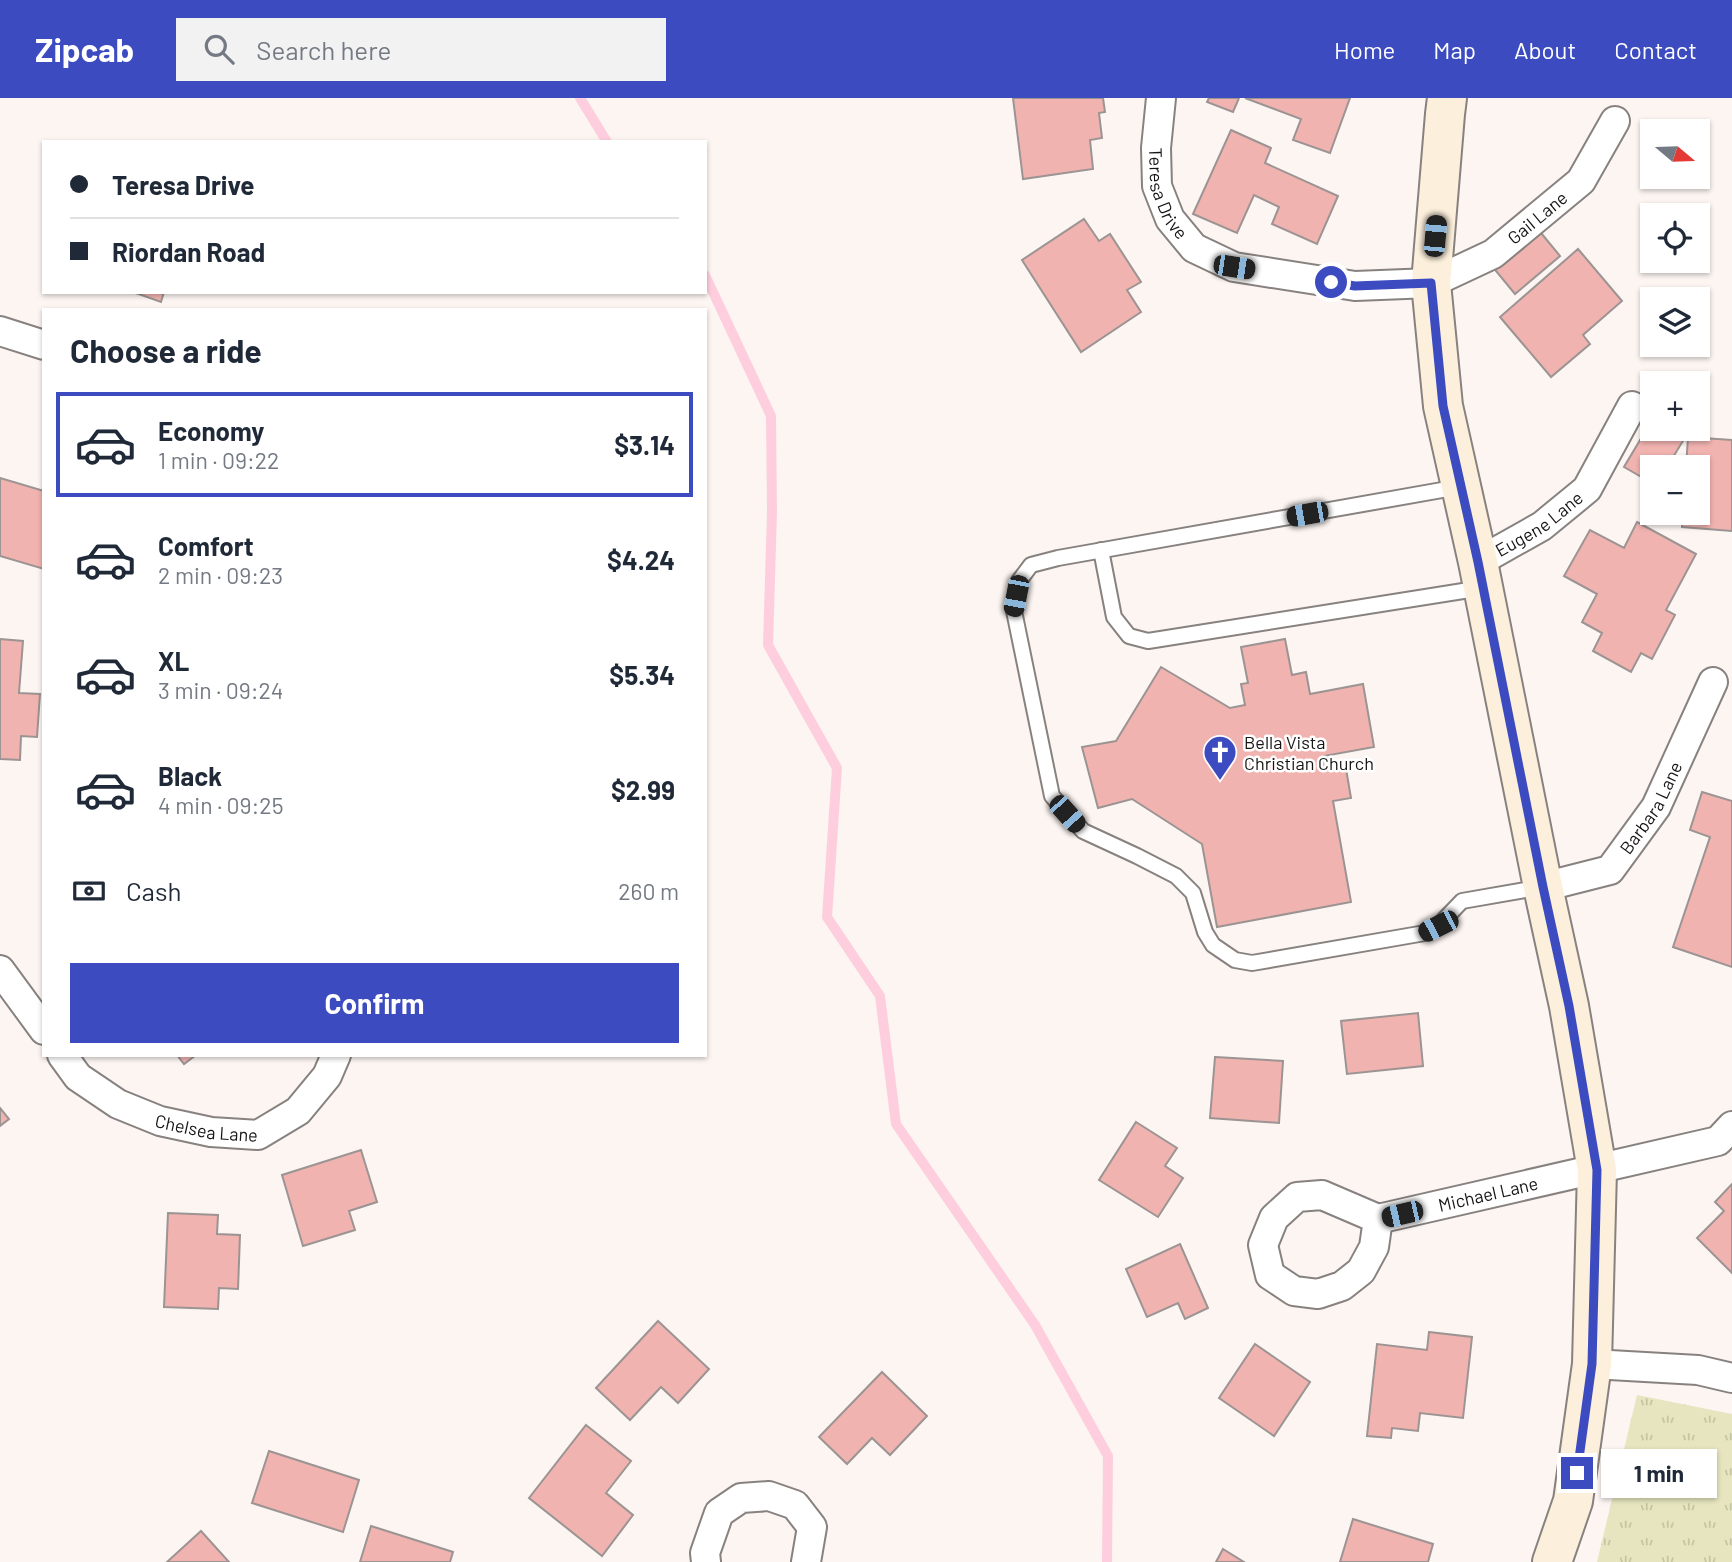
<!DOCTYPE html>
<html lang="en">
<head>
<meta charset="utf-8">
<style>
  :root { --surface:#fff; --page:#f2f2f3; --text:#1f2937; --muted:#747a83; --line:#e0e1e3; --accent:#3c4bbf }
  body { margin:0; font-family:Barlow,sans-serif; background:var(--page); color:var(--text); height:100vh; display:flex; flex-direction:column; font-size:26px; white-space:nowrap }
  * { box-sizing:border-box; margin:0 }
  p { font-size:23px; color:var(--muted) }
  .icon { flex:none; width:38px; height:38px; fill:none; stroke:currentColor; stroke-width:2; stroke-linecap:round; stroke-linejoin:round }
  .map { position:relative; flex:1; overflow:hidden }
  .sheet { position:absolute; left:42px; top:210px; width:665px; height:749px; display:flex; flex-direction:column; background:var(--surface); border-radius:0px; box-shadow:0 2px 5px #0004 }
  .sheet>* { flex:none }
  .guide { position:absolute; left:42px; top:42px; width:665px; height:154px; border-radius:0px; box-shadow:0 2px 5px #0004; display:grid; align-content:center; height:154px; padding:0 28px; background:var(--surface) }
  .needle { width:46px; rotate:109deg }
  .controls { position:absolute; left:1640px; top:21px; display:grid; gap:14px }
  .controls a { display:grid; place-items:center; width:70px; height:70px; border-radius:0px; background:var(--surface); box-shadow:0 2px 5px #0004; font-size:35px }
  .end { position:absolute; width:32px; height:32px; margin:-16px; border:9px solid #3c4bbf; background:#fff; box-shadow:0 0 0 4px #fff }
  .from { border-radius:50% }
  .bubble { position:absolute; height:49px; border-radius:0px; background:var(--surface); box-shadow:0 2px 5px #0004; font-size:23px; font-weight:700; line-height:49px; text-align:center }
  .car { position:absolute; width:21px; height:42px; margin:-21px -10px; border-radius:9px; box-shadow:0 0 5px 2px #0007; background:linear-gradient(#222 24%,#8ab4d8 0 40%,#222 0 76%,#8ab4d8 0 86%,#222 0) }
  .guide b { display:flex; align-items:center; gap:24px; height:66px; font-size:26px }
  .guide b+b { border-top:2px solid var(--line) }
  .guide i { width:18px; height:18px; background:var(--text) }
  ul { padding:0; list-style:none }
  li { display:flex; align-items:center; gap:21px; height:105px; margin:0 14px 10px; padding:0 14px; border:4px solid transparent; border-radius:0px }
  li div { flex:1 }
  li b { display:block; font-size:26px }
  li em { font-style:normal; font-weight:700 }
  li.current { border-color:var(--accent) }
  li>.icon { width:63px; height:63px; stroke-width:1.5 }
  h2 { padding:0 28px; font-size:32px; line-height:84px }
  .pay { display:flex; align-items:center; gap:18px; height:77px; padding:0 28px; font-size:26px }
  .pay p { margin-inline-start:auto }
  .primary-button { display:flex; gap:14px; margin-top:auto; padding:14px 28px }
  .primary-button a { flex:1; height:80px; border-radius:0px; background:var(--accent); color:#fff; font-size:28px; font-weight:700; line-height:80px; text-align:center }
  header { display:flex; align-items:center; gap:42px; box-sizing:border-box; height:98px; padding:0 35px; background:var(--accent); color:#fff }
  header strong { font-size:33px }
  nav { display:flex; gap:38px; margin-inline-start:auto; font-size:24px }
  .search { width:490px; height:63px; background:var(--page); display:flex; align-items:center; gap:18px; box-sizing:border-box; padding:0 24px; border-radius:0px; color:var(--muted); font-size:26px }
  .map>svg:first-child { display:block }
  .park { fill:url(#park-tufts) }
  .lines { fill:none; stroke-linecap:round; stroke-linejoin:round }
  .stream { stroke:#fecedf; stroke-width:10 }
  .building { fill:#f1b3b0; stroke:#9b9493; stroke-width:2 }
  .lane-casing { stroke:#87827f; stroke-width:18 }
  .street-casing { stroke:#87827f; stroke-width:32 }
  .secondary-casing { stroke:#87827f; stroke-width:42 }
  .lane { stroke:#fff; stroke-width:14 }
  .street { stroke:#fff; stroke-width:28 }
  .secondary { stroke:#fcefdb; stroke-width:38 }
  .route { stroke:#3c4bbf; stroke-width:9 }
  .labels { text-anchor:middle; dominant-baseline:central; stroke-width:5; stroke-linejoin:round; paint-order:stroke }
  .street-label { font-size:18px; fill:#171514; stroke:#fff }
  .poi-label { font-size:18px; fill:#171514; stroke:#fff; text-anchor:start }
</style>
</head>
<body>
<header>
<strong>Zipcab</strong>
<div class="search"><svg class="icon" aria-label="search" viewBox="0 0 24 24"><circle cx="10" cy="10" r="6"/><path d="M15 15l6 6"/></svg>Search here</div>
<nav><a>Home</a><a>Map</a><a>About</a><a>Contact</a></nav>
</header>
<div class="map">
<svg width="1732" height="1464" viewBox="0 0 1732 1464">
  <defs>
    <pattern id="park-tufts" width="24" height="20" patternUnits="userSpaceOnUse" patternTransform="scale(1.75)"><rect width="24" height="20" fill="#e7e5bf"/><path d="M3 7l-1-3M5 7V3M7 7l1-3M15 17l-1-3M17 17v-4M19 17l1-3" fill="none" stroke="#c5c4a3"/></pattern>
  </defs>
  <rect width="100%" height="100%" fill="#fcf5f2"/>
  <polygon class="park" points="1637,1297 1732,1316 1732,1464 1597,1464"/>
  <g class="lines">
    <g class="stream">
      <polyline points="580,0 607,44"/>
      <polyline points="705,177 771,318 772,414 768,547 837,670 827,819 880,898 896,1026 1035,1227 1108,1358 1107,1464"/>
    </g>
  </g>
  <g class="building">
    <polygon points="1013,0 1103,0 1105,14 1099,15 1102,40 1090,42 1093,71 1023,81"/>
    <polygon points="1209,0 1239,0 1233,14 1207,4"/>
    <polygon points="1245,0 1350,0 1330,55 1293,42 1301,21"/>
    <polygon points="1231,32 1271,50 1265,65 1338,98 1317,146 1272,126 1279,109 1254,97 1237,135 1193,116"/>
    <polygon points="1084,121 1099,143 1110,136 1141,184 1127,192 1141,214 1081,254 1022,162"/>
    <polygon points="1537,130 1560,158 1515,196 1491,167"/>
    <polygon points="1578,151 1622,203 1583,237 1590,246 1551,279 1500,219"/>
    <polygon points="133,194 164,194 161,204"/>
    <polygon points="1652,322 1652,331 1673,331 1686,338 1667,369 1652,369 1652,385 1624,369"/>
    <polygon points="1688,339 1732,342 1732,433 1682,429 1683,415 1698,415 1698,369 1686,369"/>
    <polygon points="0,380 44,393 44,471 0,458"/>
    <polygon points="1637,424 1696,456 1666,512 1675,517 1652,561 1641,555 1631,574 1593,553 1602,535 1582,524 1597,496 1564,478 1590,432 1624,450"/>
    <polygon points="0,541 23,543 19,595 40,596 37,639 21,638 20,662 0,661"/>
    <polygon points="1285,541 1292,577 1306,574 1310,596 1363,586 1374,649 1324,658 1326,668 1345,665 1351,700 1333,703 1351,804 1217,829 1202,746 1132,701 1098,710 1082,649 1116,643 1161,569 1230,610 1245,607 1241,586 1248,585 1241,549"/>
    <polygon points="1702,694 1732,703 1732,869 1673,849 1710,739 1690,732"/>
    <polygon points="1418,915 1423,968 1347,976 1341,923"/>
    <polygon points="177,957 196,957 184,966"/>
    <polygon points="1215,959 1283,963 1279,1025 1210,1020"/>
    <polygon points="0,1010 9,1021 0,1028"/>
    <polygon points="1136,1024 1177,1050 1165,1068 1183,1080 1158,1119 1099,1082"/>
    <polygon points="361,1052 377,1104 349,1113 355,1132 303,1148 282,1077"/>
    <polygon points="1732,1086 1732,1175 1697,1140 1724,1113 1715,1104"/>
    <polygon points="168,1115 218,1117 217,1136 240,1137 238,1191 219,1190 218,1211 164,1209"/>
    <polygon points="1180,1146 1208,1210 1185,1221 1178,1205 1147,1219 1126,1171"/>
    <polygon points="658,1223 709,1271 678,1305 661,1289 630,1322 596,1290"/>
    <polygon points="1429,1234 1472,1239 1463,1320 1420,1315 1418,1333 1392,1330 1391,1340 1367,1338 1377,1246 1427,1252"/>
    <polygon points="1255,1246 1310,1284 1274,1338 1219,1300"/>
    <polygon points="882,1274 927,1318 890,1357 872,1340 847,1366 819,1339"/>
    <polygon points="586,1327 631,1363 606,1395 633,1417 602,1458 529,1400"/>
    <polygon points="269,1353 359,1382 343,1434 252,1405"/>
    <polygon points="1353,1421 1433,1446 1428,1464 1340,1464"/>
    <polygon points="371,1428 453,1454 450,1464 360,1464"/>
    <polygon points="201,1433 229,1464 167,1464"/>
    <polygon points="1223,1451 1244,1464 1216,1464"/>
  </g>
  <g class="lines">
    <defs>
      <g id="lane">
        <polyline points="1459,389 1058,460 1031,467 1019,483 1014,513 1052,698 1083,733 1137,758 1176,778 1193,795 1205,834 1213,847 1235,862 1252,865 1425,835 1438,828 1462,803 1542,789"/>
        <polyline points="1101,452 1114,519 1129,538 1148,543 1482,490"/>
      </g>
      <g id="street">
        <path id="s1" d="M 1161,0 L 1156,50 L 1157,88 L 1170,121 L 1194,150 L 1234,169 L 1355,188 L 1431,185 L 1493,156 L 1581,83 L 1615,23"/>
        <polyline points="0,233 44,247"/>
        <path id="s2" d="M 1478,464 L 1542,428 L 1587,391 L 1632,308"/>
        <path id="s3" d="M 1543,789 L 1610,772 L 1656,709 L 1713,584"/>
        <polyline points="0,872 44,932"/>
        <path id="s4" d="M 62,957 L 78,979 L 118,1006 L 160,1023 L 211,1034 L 258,1037 L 298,1013 L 327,978 L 336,957"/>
        <path id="s5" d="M 1378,1121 L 1374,1149 L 1361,1173 L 1342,1188 L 1318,1196 L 1294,1193 L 1270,1177 L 1263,1147 L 1274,1120 L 1297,1099 L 1322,1097 L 1378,1121 L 1718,1043 L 1732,1028"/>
        <polyline points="1592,1266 1698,1272 1732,1280"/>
        <polyline points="706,1464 705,1455 719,1415 741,1400 769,1398 795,1407 812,1429 806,1464"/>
      </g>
      <polyline id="secondary" points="1447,0 1445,16 1431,185 1443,308 1478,464 1543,789 1569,908 1597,1072 1592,1266 1573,1403 1552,1464"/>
    </defs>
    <use href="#lane" class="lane-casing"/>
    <use href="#street" class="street-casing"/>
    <use href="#secondary" class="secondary-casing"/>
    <use href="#lane" class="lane"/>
    <use href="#street" class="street"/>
    <use href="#secondary" class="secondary"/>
  </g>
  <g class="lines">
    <polyline class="route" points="1331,184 1355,188 1431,185 1443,308 1478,464 1543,789 1569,908 1597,1072 1592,1266 1577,1375"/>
  </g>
  <defs>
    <symbol id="church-pin" viewBox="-11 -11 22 30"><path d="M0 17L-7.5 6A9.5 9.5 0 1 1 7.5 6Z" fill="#3c4bbf" stroke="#fff"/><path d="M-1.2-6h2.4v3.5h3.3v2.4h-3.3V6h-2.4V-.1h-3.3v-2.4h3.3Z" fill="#fff"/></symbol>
  </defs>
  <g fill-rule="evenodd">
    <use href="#church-pin" x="1201" y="635" width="38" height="52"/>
  </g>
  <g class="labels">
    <g class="street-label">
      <text stroke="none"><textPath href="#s1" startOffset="98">Teresa Drive</textPath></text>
      <text stroke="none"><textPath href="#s1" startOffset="530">Gail Lane</textPath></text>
      <text stroke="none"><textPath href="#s2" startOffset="72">Eugene Lane</textPath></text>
      <text stroke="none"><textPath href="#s3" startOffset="144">Barbara Lane</textPath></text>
      <text stroke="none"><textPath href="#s4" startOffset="168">Chelsea Lane</textPath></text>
      <text stroke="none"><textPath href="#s5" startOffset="448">Michael Lane</textPath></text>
    </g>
    <g class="poi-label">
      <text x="1244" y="644">Bella Vista<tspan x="1244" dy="21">Christian Church</tspan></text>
    </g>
  </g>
</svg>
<div class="controls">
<a><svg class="needle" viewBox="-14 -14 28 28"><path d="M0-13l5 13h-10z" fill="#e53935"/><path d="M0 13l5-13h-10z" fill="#747a83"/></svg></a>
<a><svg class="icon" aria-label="locate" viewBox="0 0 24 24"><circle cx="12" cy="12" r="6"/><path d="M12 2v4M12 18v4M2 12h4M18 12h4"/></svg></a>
<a><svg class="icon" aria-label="layers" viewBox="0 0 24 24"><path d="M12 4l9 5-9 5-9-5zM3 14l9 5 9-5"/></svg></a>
<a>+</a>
<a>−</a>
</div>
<i class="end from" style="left:1331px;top:184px"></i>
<i class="end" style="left:1577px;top:1375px"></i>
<div class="bubble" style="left:1601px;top:1351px;width:116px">1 min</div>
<i class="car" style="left:1435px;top:138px;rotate:5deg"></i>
<i class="car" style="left:1234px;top:169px;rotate:99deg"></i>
<i class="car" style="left:1307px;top:416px;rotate:260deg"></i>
<i class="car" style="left:1016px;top:498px;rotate:191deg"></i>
<i class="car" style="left:1067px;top:716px;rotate:138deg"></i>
<i class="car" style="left:1438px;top:828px;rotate:243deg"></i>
<i class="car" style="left:1402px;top:1116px;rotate:257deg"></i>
<div class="guide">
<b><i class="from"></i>Teresa Drive</b>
<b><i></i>Riordan Road</b>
</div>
<section class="sheet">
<h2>Choose a ride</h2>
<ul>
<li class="current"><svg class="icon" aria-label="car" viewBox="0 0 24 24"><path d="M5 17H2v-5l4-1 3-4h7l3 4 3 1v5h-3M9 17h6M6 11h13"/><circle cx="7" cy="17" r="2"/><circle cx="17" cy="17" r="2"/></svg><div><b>Economy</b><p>1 min · 09:22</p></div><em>$3.14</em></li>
<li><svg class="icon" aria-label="car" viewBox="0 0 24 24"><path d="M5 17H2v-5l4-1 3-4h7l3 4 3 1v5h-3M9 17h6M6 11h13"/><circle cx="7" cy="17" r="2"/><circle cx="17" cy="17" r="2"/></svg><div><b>Comfort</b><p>2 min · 09:23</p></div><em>$4.24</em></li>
<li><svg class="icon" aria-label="car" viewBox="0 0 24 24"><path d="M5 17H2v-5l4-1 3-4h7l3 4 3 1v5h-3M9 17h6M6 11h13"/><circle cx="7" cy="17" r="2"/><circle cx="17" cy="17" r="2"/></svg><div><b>XL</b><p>3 min · 09:24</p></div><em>$5.34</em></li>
<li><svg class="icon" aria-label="car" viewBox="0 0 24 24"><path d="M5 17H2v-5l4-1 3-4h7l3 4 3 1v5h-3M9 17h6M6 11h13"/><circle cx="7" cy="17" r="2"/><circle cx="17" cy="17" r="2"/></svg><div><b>Black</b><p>4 min · 09:25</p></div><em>$2.99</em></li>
</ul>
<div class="pay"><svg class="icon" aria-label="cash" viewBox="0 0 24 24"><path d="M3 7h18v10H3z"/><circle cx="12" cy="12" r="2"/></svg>Cash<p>260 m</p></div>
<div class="primary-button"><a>Confirm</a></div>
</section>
</div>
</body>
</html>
